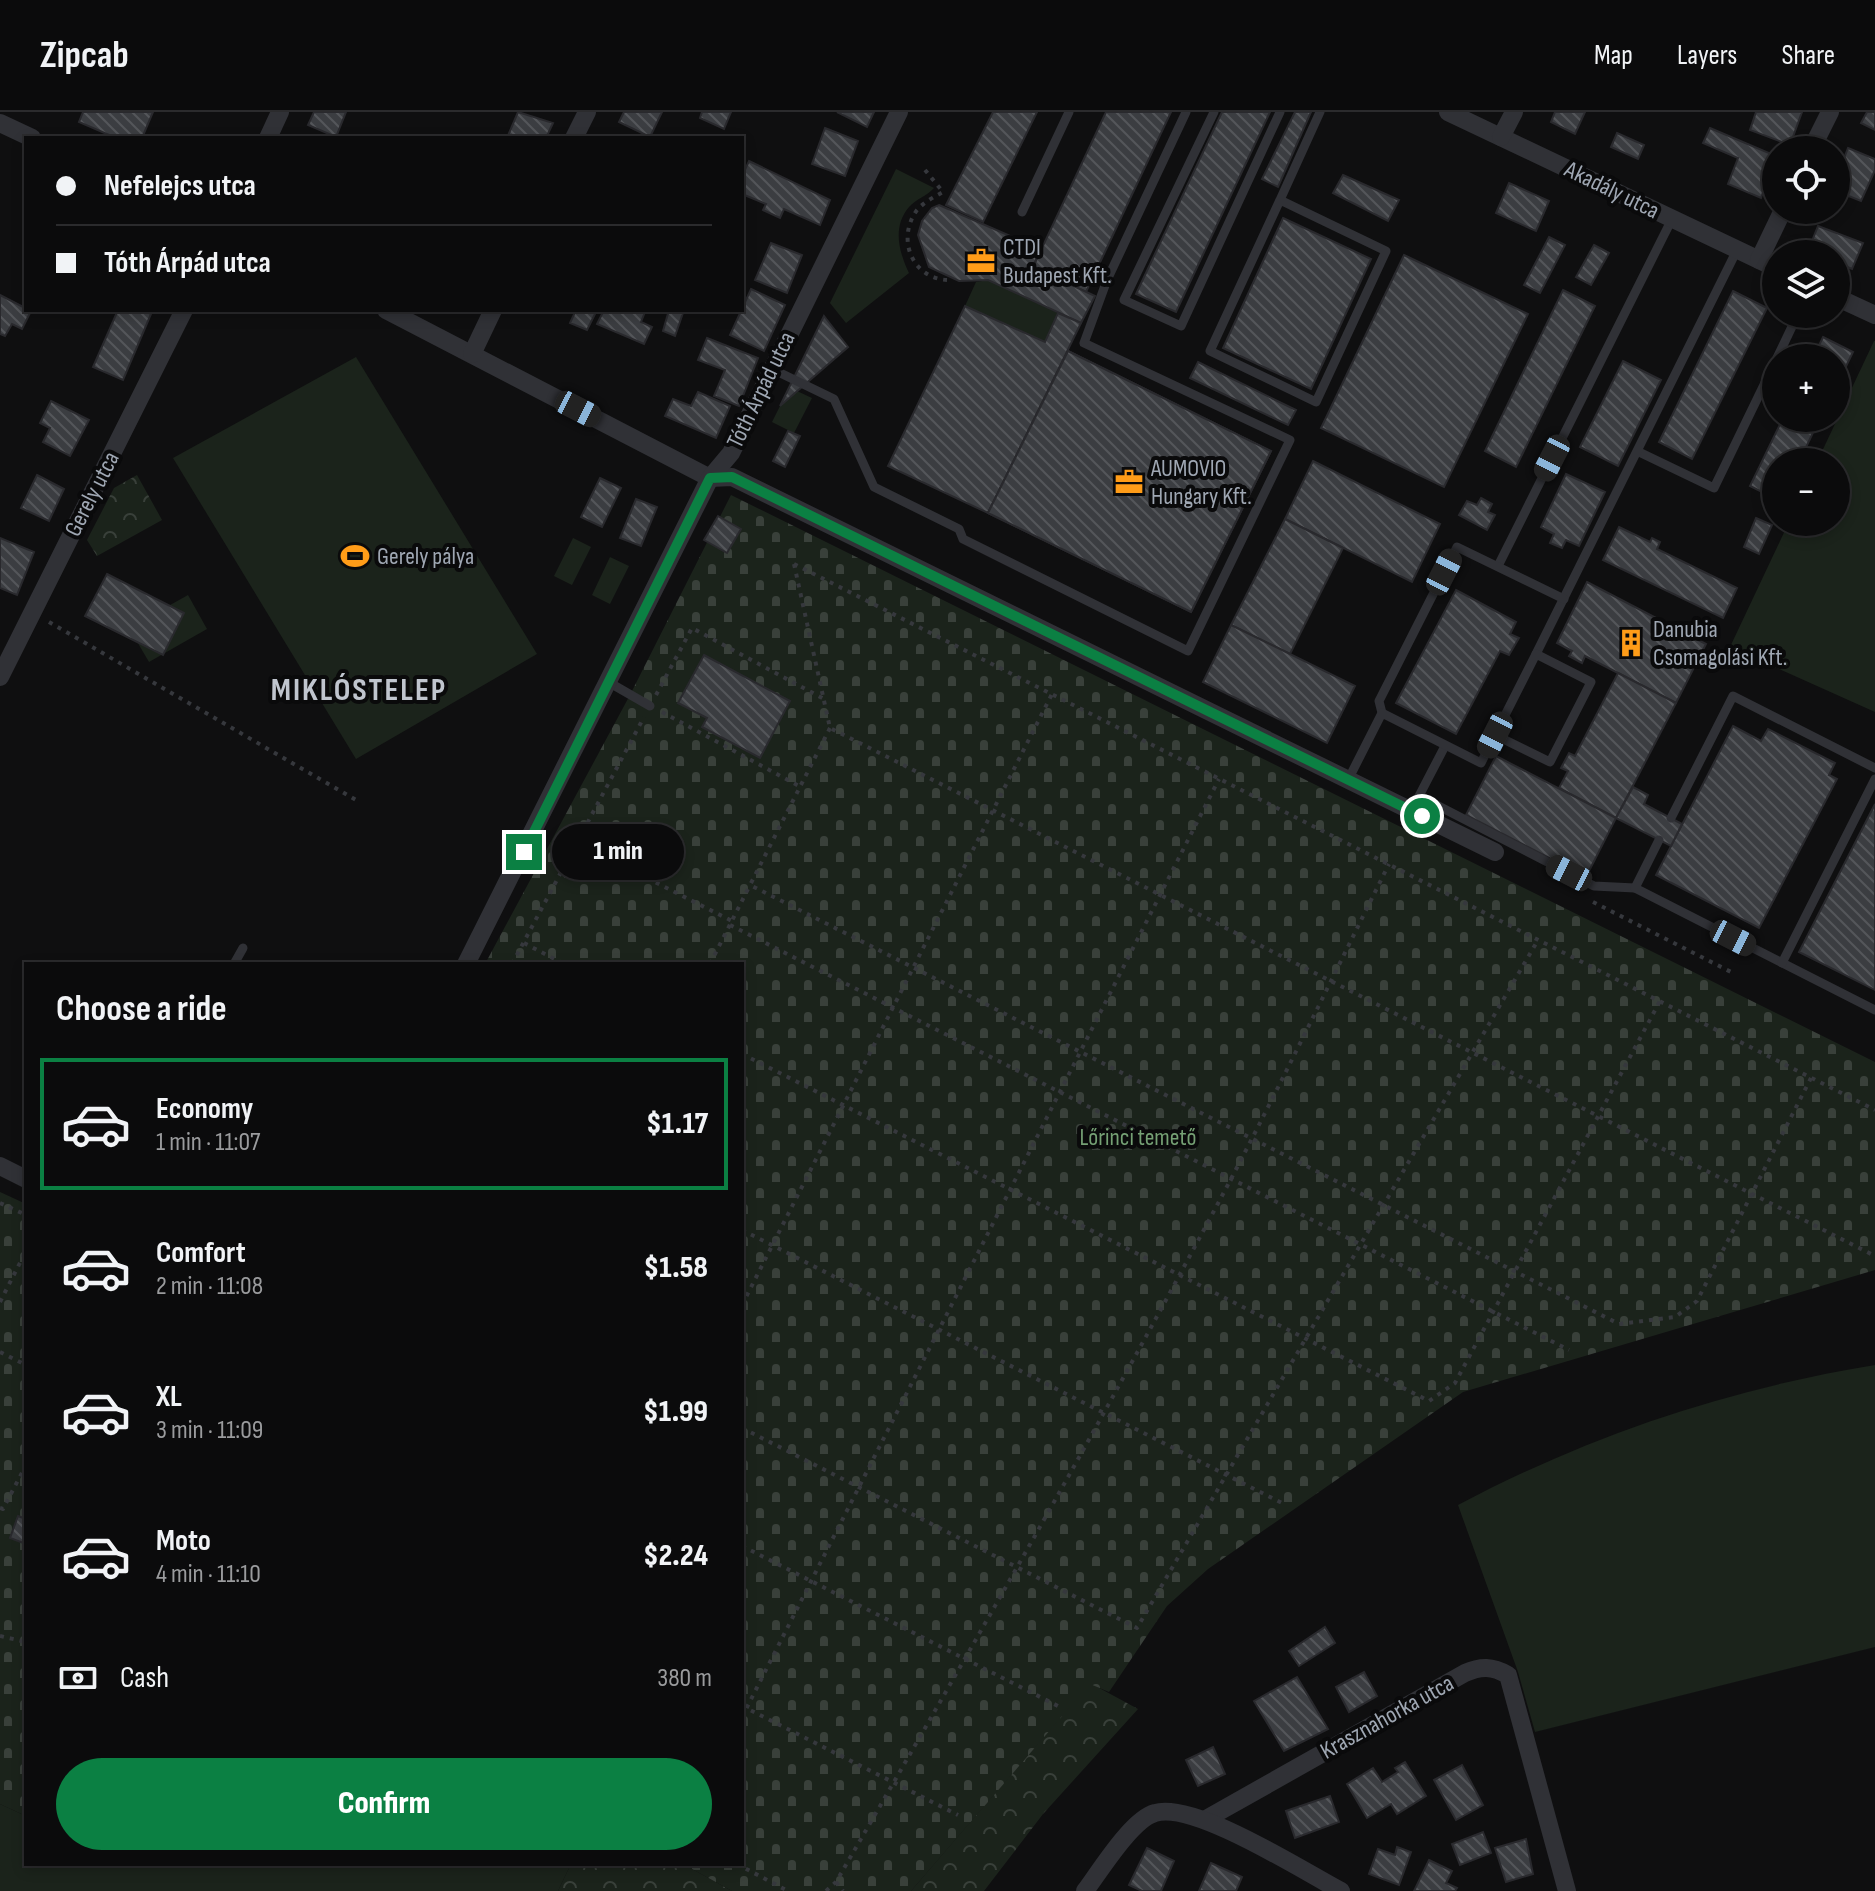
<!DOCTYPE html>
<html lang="en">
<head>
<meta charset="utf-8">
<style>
  :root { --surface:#0b0b0c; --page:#19191a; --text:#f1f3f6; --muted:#9a9b9d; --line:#2b2b2d; --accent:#0b8043 }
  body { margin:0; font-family:"Sofia Sans Condensed",sans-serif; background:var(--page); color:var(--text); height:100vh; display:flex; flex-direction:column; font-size:30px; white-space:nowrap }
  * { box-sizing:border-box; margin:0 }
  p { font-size:26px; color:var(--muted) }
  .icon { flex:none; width:44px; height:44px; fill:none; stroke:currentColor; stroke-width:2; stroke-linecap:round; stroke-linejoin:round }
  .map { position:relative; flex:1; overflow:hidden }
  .panel { position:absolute; left:24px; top:850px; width:720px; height:904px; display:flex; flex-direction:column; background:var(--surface); border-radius:0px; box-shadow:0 4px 12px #0003,0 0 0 2px var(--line) }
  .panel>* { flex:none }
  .banner { position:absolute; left:24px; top:24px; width:720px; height:176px; border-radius:0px; box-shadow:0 4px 12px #0003,0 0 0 2px var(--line); display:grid; align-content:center; height:176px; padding:0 32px; background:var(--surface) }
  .controls { position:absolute; left:1762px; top:24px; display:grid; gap:16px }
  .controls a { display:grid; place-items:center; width:88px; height:88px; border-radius:50%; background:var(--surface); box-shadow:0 4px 12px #0003,0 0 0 2px var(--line); font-size:40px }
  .end { position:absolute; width:36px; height:36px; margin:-18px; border:10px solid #0b8043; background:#fff; box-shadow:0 0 0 4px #fff }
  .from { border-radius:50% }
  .bubble { position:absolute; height:56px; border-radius:28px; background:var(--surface); box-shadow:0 4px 12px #0003,0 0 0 2px var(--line); font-size:26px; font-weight:800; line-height:56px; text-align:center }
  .car { position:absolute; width:24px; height:48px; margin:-24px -12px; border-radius:10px; box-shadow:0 0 6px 2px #0007; background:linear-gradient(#222 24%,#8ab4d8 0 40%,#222 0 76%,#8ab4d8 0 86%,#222 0) }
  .banner b { display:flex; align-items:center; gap:28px; height:76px; font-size:30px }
  .banner b+b { border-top:2px solid var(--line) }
  .banner i { width:20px; height:20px; background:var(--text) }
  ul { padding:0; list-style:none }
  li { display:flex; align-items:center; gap:24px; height:132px; margin:0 16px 12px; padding:0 16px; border:4px solid transparent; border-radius:0px }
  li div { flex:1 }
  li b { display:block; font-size:30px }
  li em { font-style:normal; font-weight:800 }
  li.on { border-color:var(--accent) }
  li>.icon { width:72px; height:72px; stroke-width:1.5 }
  h2 { padding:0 32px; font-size:36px; line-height:96px }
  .pay { display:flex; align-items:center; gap:20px; height:88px; padding:0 32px; font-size:30px }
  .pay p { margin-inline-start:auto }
  .button { display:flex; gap:16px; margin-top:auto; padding:16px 32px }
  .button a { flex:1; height:92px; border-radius:48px; background:var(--accent); color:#fff; font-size:32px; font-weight:800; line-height:92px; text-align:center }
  header { display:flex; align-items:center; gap:48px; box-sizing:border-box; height:112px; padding:0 40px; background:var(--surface); border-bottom:2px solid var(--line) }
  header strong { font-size:38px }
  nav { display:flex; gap:44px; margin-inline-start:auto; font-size:28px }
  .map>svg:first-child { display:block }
  .green { fill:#1b231b }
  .forest { fill:url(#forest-crowns) }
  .cemetery { fill:url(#cemetery-stones) }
  .building { fill:url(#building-back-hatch); stroke:#29292d; stroke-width:2 }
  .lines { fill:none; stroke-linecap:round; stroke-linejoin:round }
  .path { stroke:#36383d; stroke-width:4; stroke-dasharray:4 6; stroke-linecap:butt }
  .service { stroke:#303136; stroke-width:9 }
  .minor { stroke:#303136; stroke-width:18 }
  .route { stroke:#0b8043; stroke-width:10 }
  .labels { text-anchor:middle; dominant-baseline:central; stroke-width:8; stroke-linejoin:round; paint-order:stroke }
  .street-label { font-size:24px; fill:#9fa7b3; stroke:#0a0a0b }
  .poi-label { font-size:24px; fill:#9fa7b3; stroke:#0a0a0b; text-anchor:start }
  .park-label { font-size:24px; fill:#75a074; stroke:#0a0a0b }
  .district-label { font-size:32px; font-weight:bold; letter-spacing:2px; fill:#c0c5ce; stroke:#0a0a0b }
</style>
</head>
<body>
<header>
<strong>Zipcab</strong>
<nav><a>Map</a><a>Layers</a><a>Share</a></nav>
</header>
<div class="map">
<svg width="1875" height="1779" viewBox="0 0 1875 1779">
  <defs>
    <pattern id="forest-crowns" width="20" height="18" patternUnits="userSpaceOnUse" patternTransform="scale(2)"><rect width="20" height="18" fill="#1b231b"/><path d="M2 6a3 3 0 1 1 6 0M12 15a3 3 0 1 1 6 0" fill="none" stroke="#39403a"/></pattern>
    <pattern id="cemetery-stones" width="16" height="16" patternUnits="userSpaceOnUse" patternTransform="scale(2)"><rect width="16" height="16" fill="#1b231b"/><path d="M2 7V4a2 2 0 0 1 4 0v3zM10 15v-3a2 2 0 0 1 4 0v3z" fill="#39403a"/></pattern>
    <pattern id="building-back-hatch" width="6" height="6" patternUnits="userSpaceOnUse" patternTransform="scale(2)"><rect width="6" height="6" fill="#3b3d41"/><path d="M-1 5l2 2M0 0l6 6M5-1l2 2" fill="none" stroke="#54565a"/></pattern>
  </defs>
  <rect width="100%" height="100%" fill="#0f0f10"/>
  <g class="green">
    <path d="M 896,57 L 934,76 C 927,84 916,87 909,95 C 892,115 899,140 909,161 L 846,211 L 830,191 Z"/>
    <polygon points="988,168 1058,201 1045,230 965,194 976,170"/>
    <polygon points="1874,229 1875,229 1875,600 1730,535 1789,410 1836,410 1836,350 1817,350"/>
    <polygon points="356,245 537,542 356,647 173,346"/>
    <polygon points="797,279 812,286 794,321 772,310 780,294"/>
    <polygon points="573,426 591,435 572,473 554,464"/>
    <polygon points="610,445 629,454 610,492 592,483"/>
    <polygon points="188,483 207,517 149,550 129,516"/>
    <path d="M 1875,1253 L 1875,1535 L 1535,1620 L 1518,1560 L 1458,1393 C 1590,1323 1728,1277 1875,1253 Z"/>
    <polygon points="0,1692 26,1704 26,1752 571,1752 558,1779 0,1779"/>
  </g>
  <g class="forest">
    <polygon points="137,363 162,408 97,444 87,428 114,376"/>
    <polygon points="1090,1571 1138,1597 1043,1702 984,1779 911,1779"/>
    <polygon points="571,1752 683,1752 732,1779 558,1779"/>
  </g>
  <g class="cemetery">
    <polygon points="731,383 1875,950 1875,1158 1463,1280 1208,1457 1167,1494 1109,1580 1090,1572 911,1779 732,1779 683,1752 742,1752 742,852 485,852 630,583"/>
    <polygon points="0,1080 26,1092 26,1704 0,1692"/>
  </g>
  <g class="building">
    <polygon points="83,0 153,0 142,26 116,26 79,10"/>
    <polygon points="314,0 346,0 336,25 308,13"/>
    <polygon points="518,0 553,11 546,26 507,26"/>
    <polygon points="624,0 662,0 650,25 619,10"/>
    <polygon points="702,0 731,0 724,17 700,6"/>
    <polygon points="837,0 874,0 867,15"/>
    <polygon points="993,0 1037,0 983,110 946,93"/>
    <polygon points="1106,0 1171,0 1086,180 1033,155"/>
    <polygon points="1222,0 1270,0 1176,200 1136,182"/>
    <polygon points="1295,0 1311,0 1278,75 1262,67"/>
    <polygon points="1555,0 1585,0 1575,22 1551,10"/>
    <polygon points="1756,0 1802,0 1790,33 1750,18"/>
    <polygon points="1867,0 1875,0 1875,18 1861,11"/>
    <polygon points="825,16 858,29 845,64 812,52"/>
    <polygon points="1710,16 1776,44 1761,86 1728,72 1738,46 1703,31"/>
    <polygon points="1617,21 1644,33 1638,47 1611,35"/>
    <polygon points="1848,36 1875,47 1875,58 1861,89 1836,79 1836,67"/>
    <polygon points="749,49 830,88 820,113 784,97 780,106 763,98 766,92 742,82 742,64"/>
    <polygon points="1343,63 1399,88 1388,109 1333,81"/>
    <polygon points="1509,71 1549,89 1536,119 1496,101"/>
    <polygon points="939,93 1040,137 1033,155 1095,184 1081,211 988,168 959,169 929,155 918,123 922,109 932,96"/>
    <polygon points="1283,106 1371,147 1311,277 1223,236"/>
    <polygon points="1818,114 1863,131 1852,157 1836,150 1836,142 1808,139"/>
    <polygon points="1549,125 1565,133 1540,181 1524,173"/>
    <polygon points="771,131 802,143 787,181 755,168"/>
    <polygon points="1594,133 1609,141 1591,173 1576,165"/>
    <polygon points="1404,143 1528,202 1444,375 1321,316"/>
    <polygon points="751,177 785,193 764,239 730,223"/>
    <polygon points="1563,178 1595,194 1516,355 1485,339"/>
    <polygon points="1733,179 1767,196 1692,347 1659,330"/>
    <polygon points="0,183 31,199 22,217 12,212 5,224 0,222"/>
    <polygon points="965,194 1045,230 1058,201 1081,211 988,401 888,354"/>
    <polygon points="118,198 142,198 151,202 123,268 93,255"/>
    <polygon points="576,198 597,198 587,218 570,211"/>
    <polygon points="604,198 645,200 641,210 652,215 644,232 597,212"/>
    <polygon points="669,198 684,198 675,224 663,219"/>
    <polygon points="824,204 848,235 780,294"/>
    <polygon points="1823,225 1853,240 1836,275 1836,246 1813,246"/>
    <polygon points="707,226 758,246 739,294 714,284 725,258 698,248"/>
    <polygon points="1068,239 1271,339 1191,500 988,401"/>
    <polygon points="1068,239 1271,339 1191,500 988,401"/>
    <polygon points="1623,249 1661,268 1618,354 1580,335"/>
    <polygon points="1198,250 1296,298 1288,313 1190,266"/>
    <polygon points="698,280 730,294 716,326 665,304 673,287 691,294"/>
    <polygon points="51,289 89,308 70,344 43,330 50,316 40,311"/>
    <polygon points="1783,306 1820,306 1799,350 1776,350 1776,387 1750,374"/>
    <polygon points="788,319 800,324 785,355 773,349"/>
    <polygon points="1313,349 1440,412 1412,470 1285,407"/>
    <polygon points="1566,362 1605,380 1579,434 1566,428 1562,436 1550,431 1554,422 1541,415"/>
    <polygon points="37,363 64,377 49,409 21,396"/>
    <polygon points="600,366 621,376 602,415 581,405"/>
    <polygon points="1481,386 1492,392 1488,400 1495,403 1487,418 1459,403 1467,389 1477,393"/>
    <polygon points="636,387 657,395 641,434 620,426"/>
    <polygon points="718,404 741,417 727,441 704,428"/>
    <polygon points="1756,406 1772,413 1759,442 1744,435"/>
    <polygon points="1285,407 1343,436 1290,542 1231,513"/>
    <polygon points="1619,415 1650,430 1652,426 1660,430 1657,437 1737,476 1723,506 1603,448"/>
    <polygon points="0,426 34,440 17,483 0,476"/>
    <polygon points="107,462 184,501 163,543 85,504"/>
    <polygon points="1587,470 1706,532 1676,591 1585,544 1582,551 1569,544 1572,539 1557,531"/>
    <polygon points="1456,478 1516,510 1510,522 1519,526 1509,543 1500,539 1456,622 1396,591"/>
    <polygon points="1231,513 1355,574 1327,631 1203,570"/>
    <polygon points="704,543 790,589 760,646 702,615 707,606 678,591"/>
    <polygon points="1618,561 1676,591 1616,706 1559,676 1568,659 1561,656 1569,641 1575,644"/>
    <polygon points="1733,614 1761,629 1768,617 1835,651 1829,663 1837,667 1759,816 1656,763"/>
    <polygon points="1496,644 1616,706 1586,765 1466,703"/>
    <polygon points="1633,675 1648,683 1644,692 1682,712 1671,734 1616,706"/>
    <polygon points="1875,692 1875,878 1799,840"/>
    <polygon points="18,1404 26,1407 26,1432 10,1426"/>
    <polygon points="1325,1515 1335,1531 1299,1554 1289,1539"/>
    <polygon points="1364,1560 1377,1584 1349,1600 1336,1575"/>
    <polygon points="1297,1565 1328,1617 1284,1639 1254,1589"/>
    <polygon points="1213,1635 1225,1662 1198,1674 1186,1648"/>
    <polygon points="1405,1650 1426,1684 1397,1702 1391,1692 1367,1706 1347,1672 1373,1656 1382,1670 1398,1660 1395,1656"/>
    <polygon points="1462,1653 1483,1693 1456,1708 1434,1668"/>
    <polygon points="1330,1684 1339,1710 1295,1726 1286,1699"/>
    <polygon points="1483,1720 1491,1741 1460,1753 1452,1732"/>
    <polygon points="1526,1727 1533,1762 1506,1770 1495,1736"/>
    <polygon points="1397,1735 1411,1740 1399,1773 1369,1762 1378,1737 1395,1743"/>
    <polygon points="1147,1736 1174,1749 1161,1779 1142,1779 1129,1773"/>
    <polygon points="1429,1748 1452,1759 1446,1771 1457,1776 1455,1779 1414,1779"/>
    <polygon points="1211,1751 1242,1765 1236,1779 1199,1779"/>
  </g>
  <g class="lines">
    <g class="path">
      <path d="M 925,58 L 943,80 C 934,85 924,90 917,98 C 896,127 912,166 947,168"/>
      <polyline points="794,452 830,616 1875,1144"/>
      <polyline points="794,452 1875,998"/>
      <polyline points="49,510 356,688"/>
      <polyline points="656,583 692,516 824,587"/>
      <polyline points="662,600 799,674"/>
      <polyline points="830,616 750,773 1619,1212 1675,1205 1697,1189 1811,966"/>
      <polyline points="629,757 732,809"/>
      <polyline points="1593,790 1733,861"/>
      <polyline points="730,813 1569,1238"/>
      <polyline points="524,831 564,852"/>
      <polyline points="512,852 644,605"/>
      <polyline points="710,852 750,773"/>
      <polyline points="742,942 1429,1289 1455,1271 1660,889"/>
      <polyline points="0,1091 26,1103"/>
      <polyline points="742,1118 1284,1392"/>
      <polyline points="0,1190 26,1139"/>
      <polyline points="742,1193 1052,582"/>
      <polyline points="0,1240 26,1253"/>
      <polyline points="742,1316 1137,1516 1538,828"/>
      <polyline points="0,1396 3,1397 26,1353"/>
      <polyline points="742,1434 1058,1594"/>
      <polyline points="0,1524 26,1530"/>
      <polyline points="742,1594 958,1703"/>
      <polyline points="742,1605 1219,667"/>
      <polyline points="737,1752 788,1779"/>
      <polyline points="836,1770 843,1779"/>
      <path d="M 826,1779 L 836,1770 C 971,1537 1106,1303 1232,1065 C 1286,962 1337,856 1389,752"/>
    </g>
    <g class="service">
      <polyline points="1214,0 1124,188 1181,214 1280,0"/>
      <polyline points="1280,88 1210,239 1316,290 1386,139 1280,88 1320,0"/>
      <polyline points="1022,100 1069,0"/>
      <polyline points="1777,246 1798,202"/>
      <polyline points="772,257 834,287 874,375 959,417 963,427 1188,539 1290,328 1084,231 1107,168 1186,0"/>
      <polyline points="1639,340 1714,376 1776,248"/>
      <polyline points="1498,454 1672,107"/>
      <polyline points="1536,542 1737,138"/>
      <polygon points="1536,542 1591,570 1550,650 1495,623"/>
      <polyline points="610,571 650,594"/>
      <polyline points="1382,601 1379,589 1457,435 1564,487"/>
      <polyline points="1445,634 1419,684 1594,774 1635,776"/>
      <polyline points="1348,668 1382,601 1481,651 1495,623"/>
      <polyline points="1671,706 1733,584 1875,656"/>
      <polyline points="1659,728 1635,776 1875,898"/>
      <polyline points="1782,851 1875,667"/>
      <polyline points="234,852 243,836"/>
    </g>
    <g class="minor">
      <polyline points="1448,0 1776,156"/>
      <polyline points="0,11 32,26"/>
      <polyline points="1501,25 1514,0"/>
      <polyline points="268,26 280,0"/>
      <polyline points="574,26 587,0"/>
      <polyline points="1811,38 1830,0"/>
      <polyline points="1759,148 1783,98"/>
      <polyline points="1836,185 1875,203"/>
      <polyline points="386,198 710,366 732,365 1495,740"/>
      <polyline points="472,242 493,198"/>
      <polyline points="0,565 184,198"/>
      <polyline points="466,852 710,366 731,341 899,0"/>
      <polyline points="0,1054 26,1067"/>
      <path d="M 1206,1707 L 1465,1561 C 1481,1554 1492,1554 1508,1563 L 1567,1779"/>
      <path d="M 1085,1779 C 1100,1759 1132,1707 1155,1701 C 1194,1689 1303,1759 1341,1779"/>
    </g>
  </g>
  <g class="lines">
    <polyline class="route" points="524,740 710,366 732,365 1422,704"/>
  </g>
  <defs>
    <symbol id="office-bare" viewBox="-9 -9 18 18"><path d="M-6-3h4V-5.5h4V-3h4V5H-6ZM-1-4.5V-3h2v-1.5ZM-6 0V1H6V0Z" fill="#ff9c18" stroke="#0a0a0b" stroke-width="2.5" paint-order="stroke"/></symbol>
    <symbol id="stadium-bare" viewBox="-9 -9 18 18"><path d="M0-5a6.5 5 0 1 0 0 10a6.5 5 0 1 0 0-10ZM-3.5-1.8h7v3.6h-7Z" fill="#ff9c18" stroke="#0a0a0b" stroke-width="2.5" paint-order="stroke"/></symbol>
    <symbol id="building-bare" viewBox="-9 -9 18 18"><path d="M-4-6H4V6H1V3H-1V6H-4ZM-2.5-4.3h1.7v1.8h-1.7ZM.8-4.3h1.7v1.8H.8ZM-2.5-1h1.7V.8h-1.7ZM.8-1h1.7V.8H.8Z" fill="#ff9c18" stroke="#0a0a0b" stroke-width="2.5" paint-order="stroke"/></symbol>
  </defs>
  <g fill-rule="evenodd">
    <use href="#office-bare" x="961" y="129" width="40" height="40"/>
    <use href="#office-bare" x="1109" y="350" width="40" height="40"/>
    <use href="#stadium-bare" x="335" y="424" width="40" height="40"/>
    <use href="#building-bare" x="1611" y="511" width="40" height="40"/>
  </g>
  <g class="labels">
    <g class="street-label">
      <text transform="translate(1612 78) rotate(26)">Akadály utca</text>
      <text transform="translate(761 278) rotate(-64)">Tóth Árpád utca</text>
      <text transform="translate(92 382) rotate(-63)">Gerely utca</text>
      <text transform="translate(1387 1605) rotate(-29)">Krasznahorka utca</text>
    </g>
    <g class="poi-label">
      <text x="1003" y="135">CTDI<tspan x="1003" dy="28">Budapest Kft.</tspan></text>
      <text x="1151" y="356">AUMOVIO<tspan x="1151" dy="28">Hungary Kft.</tspan></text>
      <text x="377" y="444">Gerely pálya</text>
      <text x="1653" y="517">Danubia<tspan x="1653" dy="28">Csomagolási Kft.</tspan></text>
    </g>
    <g class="park-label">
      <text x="1138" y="1025">Lőrinci temető</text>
    </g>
    <g class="district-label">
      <text x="359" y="578">MIKLÓSTELEP</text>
    </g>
  </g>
</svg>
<div class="controls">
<a><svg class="icon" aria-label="locate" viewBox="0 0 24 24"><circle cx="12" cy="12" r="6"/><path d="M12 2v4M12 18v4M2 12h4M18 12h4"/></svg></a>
<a><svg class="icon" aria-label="layers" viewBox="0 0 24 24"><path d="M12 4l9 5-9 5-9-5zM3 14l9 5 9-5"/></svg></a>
<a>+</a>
<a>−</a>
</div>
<i class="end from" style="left:1422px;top:704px"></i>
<i class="end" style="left:524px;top:740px"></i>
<div class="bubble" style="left:552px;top:712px;width:132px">1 min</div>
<i class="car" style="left:578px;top:297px;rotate:117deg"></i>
<i class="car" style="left:1552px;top:346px;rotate:207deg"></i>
<i class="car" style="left:1444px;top:460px;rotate:27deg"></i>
<i class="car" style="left:1495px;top:623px;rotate:207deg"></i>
<i class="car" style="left:1569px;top:761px;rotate:297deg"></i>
<i class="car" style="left:1733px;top:826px;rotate:117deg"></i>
<div class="banner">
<b><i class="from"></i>Nefelejcs utca</b>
<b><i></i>Tóth Árpád utca</b>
</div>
<section class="panel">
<h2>Choose a ride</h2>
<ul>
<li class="on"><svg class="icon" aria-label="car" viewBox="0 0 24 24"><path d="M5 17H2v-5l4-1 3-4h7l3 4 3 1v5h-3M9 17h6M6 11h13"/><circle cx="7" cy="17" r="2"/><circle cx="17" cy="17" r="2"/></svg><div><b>Economy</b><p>1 min · 11:07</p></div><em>$1.17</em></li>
<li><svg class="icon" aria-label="car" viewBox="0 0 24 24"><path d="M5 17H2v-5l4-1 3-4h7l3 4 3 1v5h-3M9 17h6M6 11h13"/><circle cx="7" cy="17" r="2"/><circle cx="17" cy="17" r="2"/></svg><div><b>Comfort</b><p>2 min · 11:08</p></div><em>$1.58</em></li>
<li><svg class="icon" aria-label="car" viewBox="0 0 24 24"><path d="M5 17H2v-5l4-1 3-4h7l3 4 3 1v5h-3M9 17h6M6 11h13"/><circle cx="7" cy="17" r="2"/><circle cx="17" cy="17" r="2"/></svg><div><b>XL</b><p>3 min · 11:09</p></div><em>$1.99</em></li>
<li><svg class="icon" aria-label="car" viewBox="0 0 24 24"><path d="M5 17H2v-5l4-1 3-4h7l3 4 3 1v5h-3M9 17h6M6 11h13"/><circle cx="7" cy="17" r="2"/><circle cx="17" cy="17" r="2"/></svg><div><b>Moto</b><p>4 min · 11:10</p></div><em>$2.24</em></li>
</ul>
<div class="pay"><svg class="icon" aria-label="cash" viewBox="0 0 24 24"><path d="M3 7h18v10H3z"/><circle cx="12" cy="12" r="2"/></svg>Cash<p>380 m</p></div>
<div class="button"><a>Confirm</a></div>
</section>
</div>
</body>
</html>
